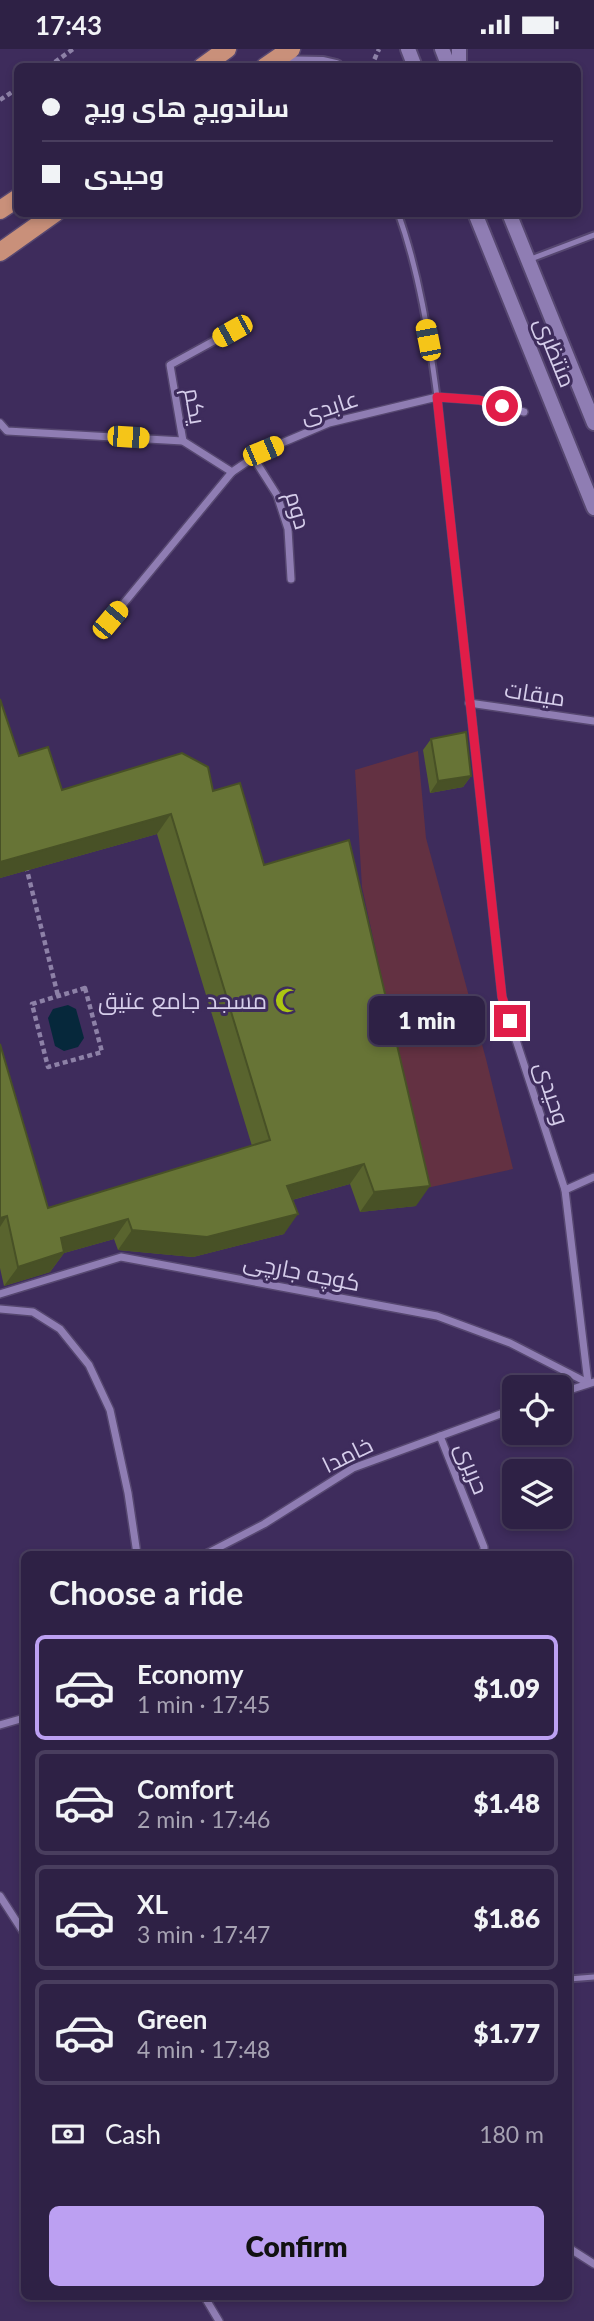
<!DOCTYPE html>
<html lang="en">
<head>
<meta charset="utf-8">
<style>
  :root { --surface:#2e2145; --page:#3a2e50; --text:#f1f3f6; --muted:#a7a3b3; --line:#493e5e; --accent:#bca0f2 }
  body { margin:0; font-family:Lato,Cairo,sans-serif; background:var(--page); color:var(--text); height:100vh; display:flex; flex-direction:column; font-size:26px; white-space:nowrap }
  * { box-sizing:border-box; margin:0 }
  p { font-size:23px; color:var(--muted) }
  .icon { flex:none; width:38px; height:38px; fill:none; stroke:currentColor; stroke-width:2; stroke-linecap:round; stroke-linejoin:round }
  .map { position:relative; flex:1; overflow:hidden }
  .drawer { position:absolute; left:21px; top:1502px; width:551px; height:749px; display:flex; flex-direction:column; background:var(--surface); border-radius:10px; box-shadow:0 4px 10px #0003,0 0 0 2px var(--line) }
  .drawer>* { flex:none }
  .hud { position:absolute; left:14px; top:14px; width:567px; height:154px; border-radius:10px; box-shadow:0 4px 10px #0003,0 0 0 2px var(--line); display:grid; align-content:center; height:154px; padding:0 28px; background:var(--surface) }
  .fabs { position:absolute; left:502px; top:1326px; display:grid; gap:14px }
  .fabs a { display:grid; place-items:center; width:70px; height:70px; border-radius:10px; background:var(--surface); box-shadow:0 4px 10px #0003,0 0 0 2px var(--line); font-size:35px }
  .end { position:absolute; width:32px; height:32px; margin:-16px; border:9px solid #e11d48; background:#fff; box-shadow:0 0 0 4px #fff }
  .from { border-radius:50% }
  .bubble { position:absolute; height:49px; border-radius:10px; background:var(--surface); box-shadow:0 4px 10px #0003,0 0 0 2px var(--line); font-size:23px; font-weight:800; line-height:49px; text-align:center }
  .car { position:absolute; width:21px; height:42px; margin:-21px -10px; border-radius:9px; box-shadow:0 0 5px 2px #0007; background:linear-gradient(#f5c518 24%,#345 0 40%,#f5c518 0 76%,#345 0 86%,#f5c518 0) }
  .hud b { display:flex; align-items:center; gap:24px; height:66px; font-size:26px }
  .hud b+b { border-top:2px solid var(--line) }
  .hud i { width:18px; height:18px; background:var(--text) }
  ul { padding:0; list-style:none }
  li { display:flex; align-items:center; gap:21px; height:105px; margin:0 14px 10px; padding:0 14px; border:4px solid var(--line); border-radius:10px }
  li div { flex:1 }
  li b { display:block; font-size:26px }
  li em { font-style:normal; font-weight:800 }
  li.on { border-color:var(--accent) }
  li>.icon { width:63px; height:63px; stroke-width:1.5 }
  h2 { padding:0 28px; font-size:32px; line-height:84px }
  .pay { display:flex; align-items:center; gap:18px; height:77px; padding:0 28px; font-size:26px }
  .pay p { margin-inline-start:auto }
  .action { display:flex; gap:14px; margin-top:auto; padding:14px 28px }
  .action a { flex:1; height:80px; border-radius:10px; background:var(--accent); color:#111; font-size:28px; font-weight:800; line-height:80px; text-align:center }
  .status { display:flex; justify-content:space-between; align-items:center; height:49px; padding:0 35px; background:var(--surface); direction:ltr }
  .status svg { height:19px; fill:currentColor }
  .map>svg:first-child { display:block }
  .green { fill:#633142 }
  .water { fill:#06283b }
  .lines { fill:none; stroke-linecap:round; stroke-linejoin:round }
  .lane-casing { stroke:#564770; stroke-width:9 }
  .street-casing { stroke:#564770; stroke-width:10 }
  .secondary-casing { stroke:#564770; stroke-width:18 }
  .primary-casing { stroke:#564770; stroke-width:21 }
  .path { stroke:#8d81a7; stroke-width:4.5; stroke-dasharray:5 3.5; stroke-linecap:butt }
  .lane { stroke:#8f7db3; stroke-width:5 }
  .street { stroke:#8f7db3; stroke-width:7 }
  .secondary { stroke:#8f7db3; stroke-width:14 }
  .primary { stroke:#c9907a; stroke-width:18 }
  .wall { fill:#59642e }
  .shaded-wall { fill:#485126 }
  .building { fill:#677436; stroke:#485126; stroke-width:2 }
  .route { stroke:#e11d48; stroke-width:9 }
  .labels { text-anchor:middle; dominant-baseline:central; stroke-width:6; stroke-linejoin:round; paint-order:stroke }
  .street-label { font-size:23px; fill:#d5cdea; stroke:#3e2c5c }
  .poi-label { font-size:23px; fill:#d5cdea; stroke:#3e2c5c; text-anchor:end }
</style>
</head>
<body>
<div class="status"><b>17:43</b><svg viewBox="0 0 49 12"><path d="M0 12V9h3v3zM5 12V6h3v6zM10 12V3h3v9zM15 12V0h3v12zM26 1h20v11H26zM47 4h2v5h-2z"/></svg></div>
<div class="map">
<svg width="594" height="2272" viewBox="0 0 594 2272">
  <rect width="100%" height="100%" fill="#3e2c5c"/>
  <polygon class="green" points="418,702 426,789 486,1010 513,1120 422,1140 390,966 362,838 355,721"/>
  <polygon class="water" points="68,956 76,960 84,989 78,998 64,1002 55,997 48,969 53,960"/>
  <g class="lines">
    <defs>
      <g id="lane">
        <path d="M 398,164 C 419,222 429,287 437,348"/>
        <polyline points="531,210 594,186"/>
        <polyline points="569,1930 594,1928"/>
      </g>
      <g id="street">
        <polyline points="437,348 502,948 565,1141 588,1334"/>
        <polyline points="0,374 7,382 183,392 232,423 263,402 329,374 437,348 479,351 524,363"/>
        <polyline points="183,392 170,316 232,282"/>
        <polyline points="253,408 277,446 288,480 291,530"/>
        <polyline points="110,571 232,423"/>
        <polyline points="469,654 594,672"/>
        <polyline points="565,1141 594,1128"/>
        <polyline points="0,1245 121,1208 437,1267 510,1294 588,1334"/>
        <polyline points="0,1260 33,1263 60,1280 89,1316 110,1361 128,1444 137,1505"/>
        <polyline points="560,1344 594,1333"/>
        <polyline points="440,1387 484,1498 484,1505"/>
        <polyline points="206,1505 264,1475 353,1419 514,1360"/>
        <polyline points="0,1676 24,1669"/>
        <polyline points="0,1847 24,1884"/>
        <polyline points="569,2199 594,2215"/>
        <polyline points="204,2247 219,2272"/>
      </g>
      <g id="secondary">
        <polyline points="408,0 415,18"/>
        <polyline points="442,0 449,18"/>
        <polyline points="459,0 459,18"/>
        <polyline points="269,14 323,15 336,18"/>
        <polyline points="475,164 594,459"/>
        <polyline points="509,164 594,374"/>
      </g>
      <g id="primary">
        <polyline points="202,18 227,0"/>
        <polyline points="265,18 291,0"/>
        <polyline points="0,161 18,149"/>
        <polyline points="0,203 55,164"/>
      </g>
    </defs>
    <use href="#lane" class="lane-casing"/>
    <use href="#street" class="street-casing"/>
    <use href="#secondary" class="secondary-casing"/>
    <use href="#primary" class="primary-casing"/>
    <g class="path">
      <polyline points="48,18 73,0"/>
      <polyline points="371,18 379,0"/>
      <polyline points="0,51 18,39"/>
      <polyline points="26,817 58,947"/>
      <polygon points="85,939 102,1003 48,1018 32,955"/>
    </g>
    <use href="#lane" class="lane"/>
    <use href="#street" class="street"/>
    <use href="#secondary" class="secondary"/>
    <use href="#primary" class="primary"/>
  </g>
  <g class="wall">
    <polygon points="431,690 471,727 463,738 430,744 423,701"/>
    <polygon points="19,707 62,741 213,742 264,816 416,1157 360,1163 350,1135 292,1151 284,1185 193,1208 118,1201 114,1190 64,1204 50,1223 4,1237 0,1219 0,995 48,1159 252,1097 157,785 0,829"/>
  </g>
  <g class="shaded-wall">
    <polygon points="471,727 463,738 430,744 438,732"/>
    <polygon points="171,765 157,785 0,829 0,813"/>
    <polygon points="364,1115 350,1135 273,1156 287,1137"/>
    <polygon points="430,1137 416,1157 360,1163 374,1143"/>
    <polygon points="298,1165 284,1185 193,1208 118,1201 132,1181"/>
    <polygon points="7,1167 0,1178 0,1169"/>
    <polygon points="128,1170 114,1190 64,1204 50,1223 4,1237 18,1218 61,1189"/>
  </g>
  <g class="building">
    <polygon points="0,650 19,707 48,698 62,741 182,704 208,718 213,742 240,734 264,816 349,791 430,1137 374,1143 364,1115 287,1137 298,1165 207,1188 132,1181 128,1170 61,1189 64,1203 18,1218 7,1167 0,1169 0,995 48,1159 270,1091 171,765 0,813"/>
    <polygon points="466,683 471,727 438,732 431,690"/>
  </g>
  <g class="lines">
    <polyline class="route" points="502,357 479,351 437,348 502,948 510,972"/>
  </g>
  <defs>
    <symbol id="mosque-bare" viewBox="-9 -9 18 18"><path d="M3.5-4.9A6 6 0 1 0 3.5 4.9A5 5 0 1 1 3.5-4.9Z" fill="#acc612" stroke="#3e2c5c" stroke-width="2.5" paint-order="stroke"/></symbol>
  </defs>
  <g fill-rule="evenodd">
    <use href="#mosque-bare" x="270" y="934" width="35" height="35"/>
  </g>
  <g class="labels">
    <g class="street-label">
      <text transform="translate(556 303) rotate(68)">منتظری</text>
      <text transform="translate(196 357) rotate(80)">یکم</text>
      <text transform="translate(329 357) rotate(-18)">عابدی</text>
      <text transform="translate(299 461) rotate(74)">دوم</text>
      <text transform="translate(535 644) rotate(9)">میقات</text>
      <text transform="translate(553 1044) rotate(72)">وحیدی</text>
      <text transform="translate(302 1222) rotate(11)">کوچه جارچی</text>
      <text transform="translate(347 1405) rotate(-26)">خامدا</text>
      <text transform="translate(473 1419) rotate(68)">حریری</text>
    </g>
    <g class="poi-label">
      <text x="267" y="951">مسجد جامع عتیق</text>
    </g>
  </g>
</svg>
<div class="fabs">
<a><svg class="icon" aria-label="locate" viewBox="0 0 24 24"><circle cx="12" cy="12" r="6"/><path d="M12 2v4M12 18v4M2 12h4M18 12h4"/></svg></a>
<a><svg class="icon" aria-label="layers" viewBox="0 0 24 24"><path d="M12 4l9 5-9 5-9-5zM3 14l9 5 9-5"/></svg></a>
</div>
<i class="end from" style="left:502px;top:357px"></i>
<i class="end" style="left:510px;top:972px"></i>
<div class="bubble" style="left:369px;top:947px;width:116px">1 min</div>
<i class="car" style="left:232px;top:282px;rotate:241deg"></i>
<i class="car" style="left:428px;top:291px;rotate:349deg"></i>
<i class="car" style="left:128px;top:388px;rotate:94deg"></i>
<i class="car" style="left:263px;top:402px;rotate:67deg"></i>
<i class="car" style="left:110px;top:571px;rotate:40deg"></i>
<div class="hud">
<b><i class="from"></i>ساندویچ های ویچ</b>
<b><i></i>وحیدی</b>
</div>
<section class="drawer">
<h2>Choose a ride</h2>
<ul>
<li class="on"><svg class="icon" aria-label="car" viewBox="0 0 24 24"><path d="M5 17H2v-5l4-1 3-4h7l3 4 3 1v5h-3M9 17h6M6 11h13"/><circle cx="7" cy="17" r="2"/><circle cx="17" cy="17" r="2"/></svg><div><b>Economy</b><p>1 min · 17:45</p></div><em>$1.09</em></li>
<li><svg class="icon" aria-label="car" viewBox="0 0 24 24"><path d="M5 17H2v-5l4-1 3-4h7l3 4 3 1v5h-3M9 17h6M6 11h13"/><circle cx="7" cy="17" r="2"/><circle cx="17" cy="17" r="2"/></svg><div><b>Comfort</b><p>2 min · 17:46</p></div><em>$1.48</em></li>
<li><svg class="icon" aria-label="car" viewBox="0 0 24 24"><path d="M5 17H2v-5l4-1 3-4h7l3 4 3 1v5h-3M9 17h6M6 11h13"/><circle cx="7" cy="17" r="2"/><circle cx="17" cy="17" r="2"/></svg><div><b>XL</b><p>3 min · 17:47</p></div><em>$1.86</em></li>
<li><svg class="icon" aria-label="car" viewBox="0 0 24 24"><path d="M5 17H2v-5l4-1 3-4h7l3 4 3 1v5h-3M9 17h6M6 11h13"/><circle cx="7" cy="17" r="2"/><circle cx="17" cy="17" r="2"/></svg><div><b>Green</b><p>4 min · 17:48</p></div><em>$1.77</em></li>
</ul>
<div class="pay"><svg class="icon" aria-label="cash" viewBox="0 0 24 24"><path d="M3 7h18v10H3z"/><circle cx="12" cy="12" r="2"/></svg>Cash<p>180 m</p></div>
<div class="action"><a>Confirm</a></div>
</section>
</div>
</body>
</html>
